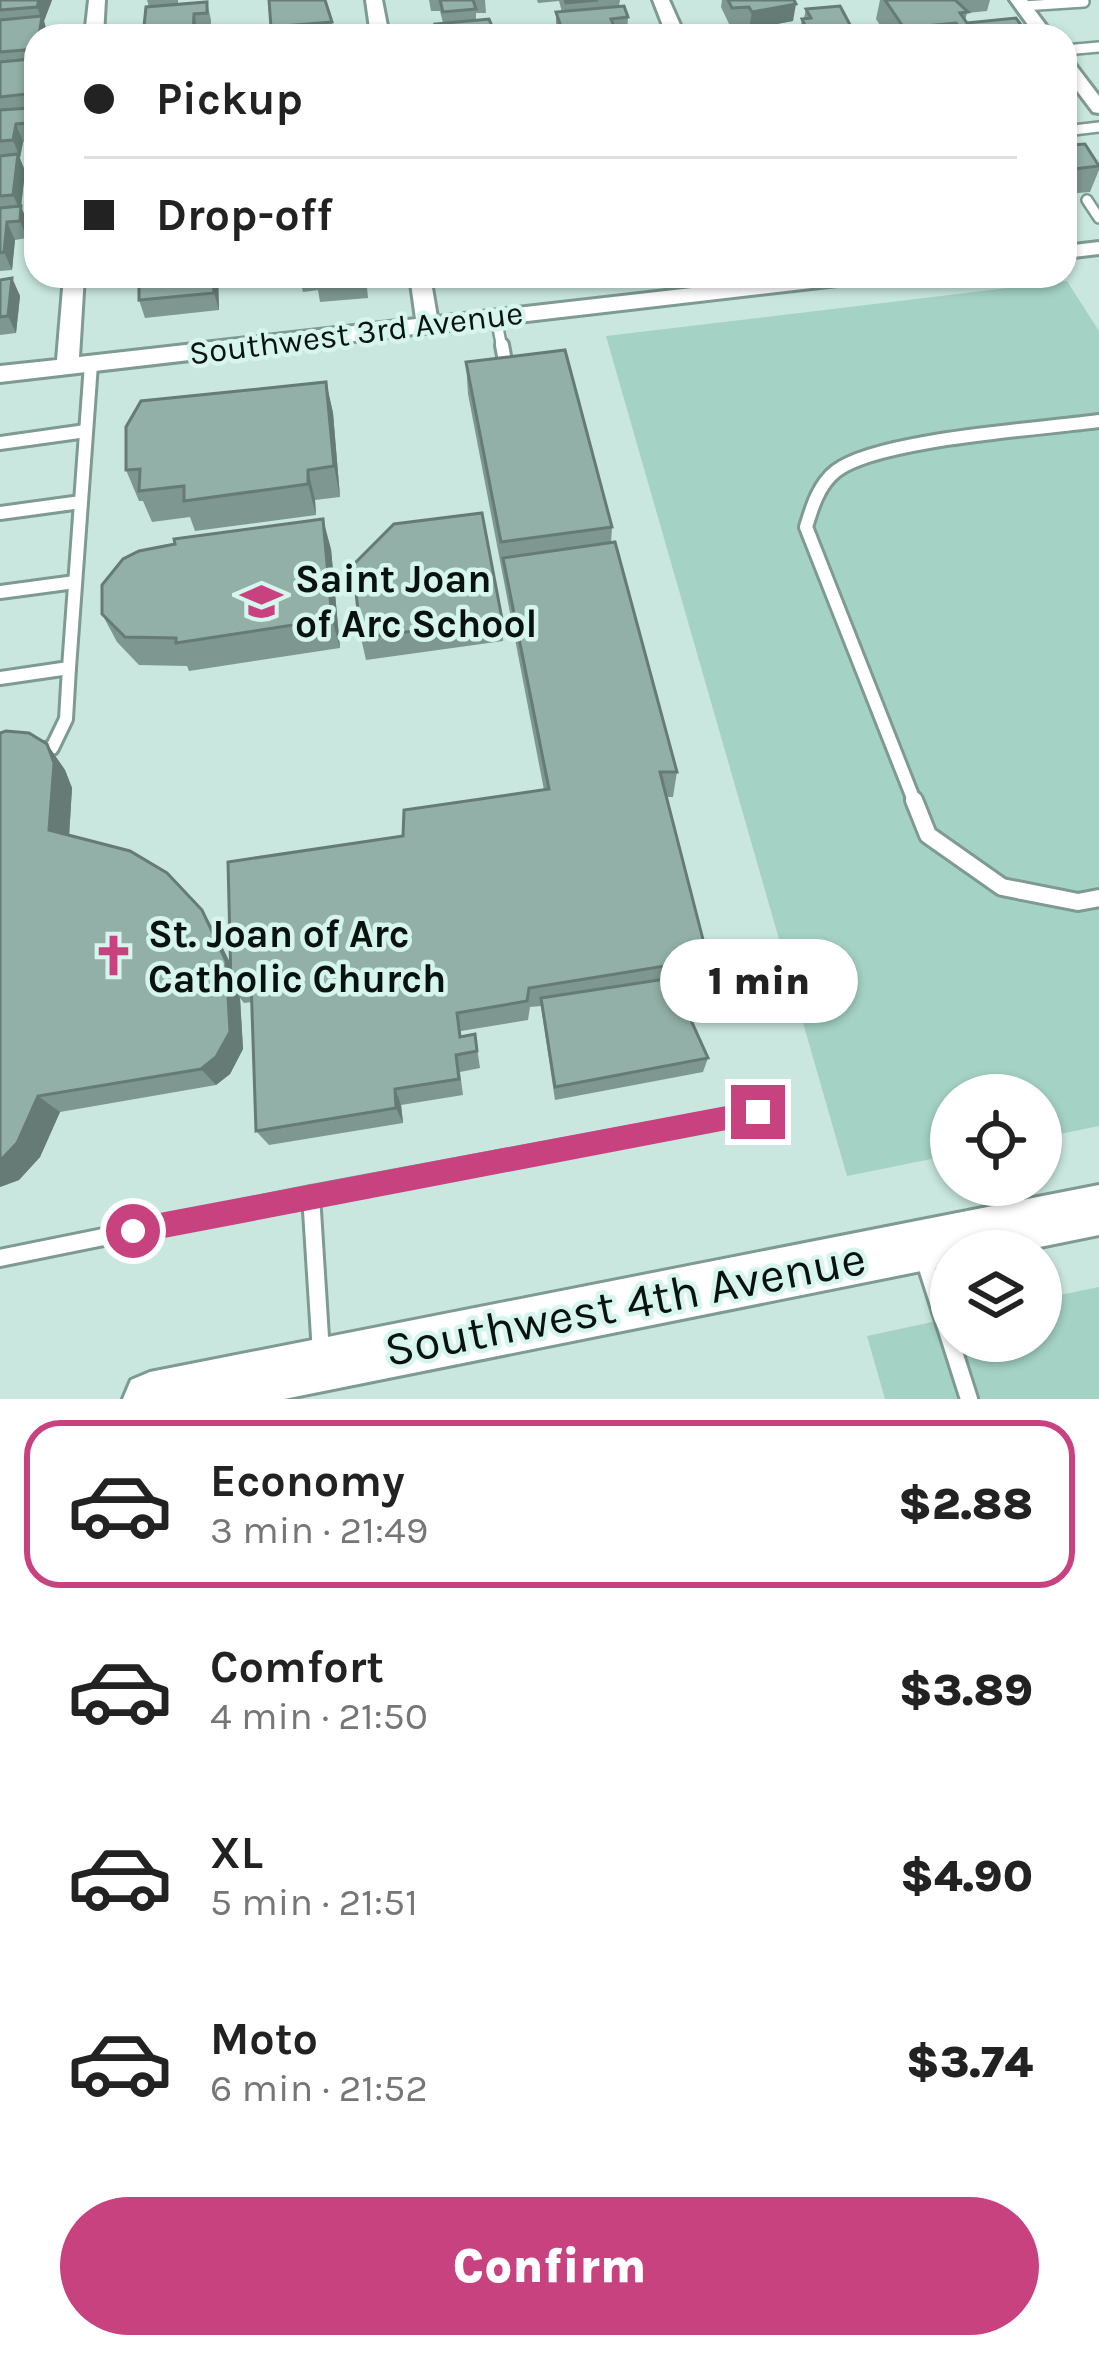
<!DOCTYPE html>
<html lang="en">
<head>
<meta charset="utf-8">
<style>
  :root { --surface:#fff; --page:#f6f6f6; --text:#222; --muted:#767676; --line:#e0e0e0; --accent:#c94280 }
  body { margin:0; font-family:Karla,sans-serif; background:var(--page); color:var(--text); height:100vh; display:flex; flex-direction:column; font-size:45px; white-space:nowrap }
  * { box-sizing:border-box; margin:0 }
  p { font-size:39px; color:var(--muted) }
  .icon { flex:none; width:66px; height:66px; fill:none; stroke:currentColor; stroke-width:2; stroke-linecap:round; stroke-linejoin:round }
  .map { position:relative; height:1399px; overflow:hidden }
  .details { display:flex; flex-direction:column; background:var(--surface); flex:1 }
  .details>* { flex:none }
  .top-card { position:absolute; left:24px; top:24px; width:1053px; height:264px; border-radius:36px; box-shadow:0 3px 9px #0004; display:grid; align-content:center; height:264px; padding:0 60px; background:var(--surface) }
  .controls { position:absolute; left:930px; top:1074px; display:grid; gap:24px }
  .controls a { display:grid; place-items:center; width:132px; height:132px; border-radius:50%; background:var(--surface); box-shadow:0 3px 9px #0004; font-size:60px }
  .end { position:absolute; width:54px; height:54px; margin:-27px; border:15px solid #c94280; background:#fff; box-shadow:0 0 0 6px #fff }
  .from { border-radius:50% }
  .bubble { position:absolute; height:84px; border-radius:42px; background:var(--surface); box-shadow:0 3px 9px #0004; font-size:39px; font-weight:800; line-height:84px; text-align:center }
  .top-card b { display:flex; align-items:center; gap:42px; height:114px; font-size:45px }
  .top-card b+b { border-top:3px solid var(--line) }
  .top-card i { width:30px; height:30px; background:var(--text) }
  ul { padding:21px 0 0; list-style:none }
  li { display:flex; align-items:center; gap:36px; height:168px; margin:0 24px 18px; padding:0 36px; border:6px solid transparent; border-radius:36px }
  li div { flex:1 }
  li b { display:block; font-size:45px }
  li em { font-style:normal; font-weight:800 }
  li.current { border-color:var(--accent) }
  li>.icon { width:108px; height:108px; stroke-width:1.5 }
  .button { display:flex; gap:24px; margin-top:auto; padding:24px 60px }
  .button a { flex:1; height:138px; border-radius:72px; background:var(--accent); color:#fff; font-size:48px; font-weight:800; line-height:138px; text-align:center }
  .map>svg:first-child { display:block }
  .green { fill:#a4d2c5 }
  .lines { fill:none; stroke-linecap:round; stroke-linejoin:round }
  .lane-far2-casing { stroke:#7e9a92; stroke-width:14 }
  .lane-far1-casing { stroke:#7e9a92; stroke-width:18 }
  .lane-casing { stroke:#7e9a92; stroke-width:22 }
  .street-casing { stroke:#7e9a92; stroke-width:6 }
  .secondary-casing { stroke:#7e9a92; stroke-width:6 }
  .lane-far2 { stroke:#fff; stroke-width:9 }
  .lane-far1 { stroke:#fff; stroke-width:12 }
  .lane { stroke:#fff; stroke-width:16 }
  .street { fill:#fff; fill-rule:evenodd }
  .secondary { fill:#fff; fill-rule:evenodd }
  .wall { fill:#7e9790 }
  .shaded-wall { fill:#667b75 }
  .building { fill:#92b0a7; stroke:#667b75; stroke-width:3 }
  .route { fill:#c94280 }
  .labels { text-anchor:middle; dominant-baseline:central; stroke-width:9; stroke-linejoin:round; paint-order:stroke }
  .far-street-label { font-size:33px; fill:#081310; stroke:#d6f5ec }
  .poi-label { font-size:39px; font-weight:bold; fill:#081310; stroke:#d6f5ec; text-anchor:start }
  .near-street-label { font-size:48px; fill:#081310; stroke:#d6f5ec }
</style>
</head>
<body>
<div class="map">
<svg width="1099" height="1399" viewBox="0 0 1099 1399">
  <rect width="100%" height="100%" fill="#c9e7de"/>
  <g class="green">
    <polygon points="1067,281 1099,331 1099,1126 1041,1138 1041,1095 951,1095 951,1155 847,1176 606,336"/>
    <polygon points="1099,1287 1099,1399 885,1399 867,1336 951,1318 951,1341 1041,1341 1041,1299"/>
  </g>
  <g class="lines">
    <defs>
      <g id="lane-far2">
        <polyline points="1023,6 1084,2"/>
        <polyline points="1065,50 1099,47"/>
        <polyline points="1065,131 1099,127"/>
        <polyline points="1087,200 1099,218"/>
        <polyline points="496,318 502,348"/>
      </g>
      <g id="lane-far1">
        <polyline points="502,345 507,372"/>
        <polyline points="0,443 86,431"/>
        <polyline points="0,513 81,502"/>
        <polyline points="0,592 75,582"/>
        <polyline points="0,678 69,668 91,364"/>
        <polyline points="0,755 52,748 66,719 69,668"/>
        <path d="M 915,803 L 806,527 C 812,507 819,484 836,471 C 877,439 1041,429 1099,421"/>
      </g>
      <g id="lane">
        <polyline points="914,800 928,835 1002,887 1078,902 1099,898"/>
        <polyline points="923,1255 969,1399"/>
        <polyline points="0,1258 311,1195"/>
        <polyline points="321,1353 311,1195 758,1112"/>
      </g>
      <g id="street">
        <polygon points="89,0 105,0 103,36 85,36"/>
        <polygon points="366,0 382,0 389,36 371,36"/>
        <polygon points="653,0 669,0 685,36 667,36"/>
        <polygon points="1010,0 1027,0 1054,36 1036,36"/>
        <polygon points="1065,58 1071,59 1099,96 1099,113 1093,112 1065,75"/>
        <polygon points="1099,242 1099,254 1065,258 1065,246"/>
        <polygon points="64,276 84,276 79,357 416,319 410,276 430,276 437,317 797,276 865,276 855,283 0,382 0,366 57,360"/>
      </g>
      <polygon id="secondary" points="1099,1185 1099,1235 1020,1251 951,1251 951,1265 284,1399 123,1399 131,1380 150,1372"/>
    </defs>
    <use href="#lane-far2" class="lane-far2-casing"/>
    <use href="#lane-far1" class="lane-far1-casing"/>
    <use href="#lane" class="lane-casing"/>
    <use href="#street" class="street-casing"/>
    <use href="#secondary" class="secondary-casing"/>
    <use href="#lane-far2" class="lane-far2"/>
    <use href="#lane-far1" class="lane-far1"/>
    <use href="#lane" class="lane"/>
    <use href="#street" class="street"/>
    <use href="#secondary" class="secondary"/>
  </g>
  <g class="wall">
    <polygon points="0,0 52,0 44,21 48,36 36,36 36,67 34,67 36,73 36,88 33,112 36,120 35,141 23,142 20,158 25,171 21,207 28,223 27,238 15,240 12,270 0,271"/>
    <polygon points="147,0 178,0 178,4 207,2 211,20 211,31 198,32 198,36 143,36 149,7"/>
    <polygon points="429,0 485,0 486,13 476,13 476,20 496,36 436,36 435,24 443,23 440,11 431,11"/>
    <polygon points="537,0 620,0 619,6 628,17 627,35 558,36 556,30 556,12 562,12 559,1 538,3"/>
    <polygon points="722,0 794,0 793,21 749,29 747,24 730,26 721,7"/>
    <polygon points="880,0 990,0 987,11 967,13 965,21 967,23 1029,36 887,36 876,19"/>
    <polygon points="806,9 856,36 799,36 802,19 804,18"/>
    <polygon points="332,22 334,36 273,36 271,27"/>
    <polygon points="1065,137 1071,145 1099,164 1099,170 1090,192 1065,194"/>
    <polygon points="218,276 219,310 145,318 139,300 148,285"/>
    <polygon points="299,276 366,276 368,298 320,302 318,290 303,292"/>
    <polygon points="12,278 20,296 16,333 0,335 0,280"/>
    <polygon points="466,362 612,527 611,543 677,772 673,797 667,797 708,959 701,980 686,982 690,1018 708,1058 703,1072 555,1100 541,1006 530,1007 528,1020 461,1031 461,1036 475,1034 480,1068 460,1072 463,1095 401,1105 403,1123 269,1145 256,1131 252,1002 244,1003 240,998 243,1049 230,1074 216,1085 60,1112 40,1157 19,1180 0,1187 0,733 47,744 65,770 72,788 69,835 202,910 215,932 230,963 403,836 544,790 468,394"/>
    <polygon points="326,382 333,413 340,497 315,500 316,515 195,531 190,517 152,522 143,501 139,501 126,470"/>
    <polygon points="331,549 340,648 189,671 187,666 139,665 117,642 102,614"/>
    <polygon points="502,619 503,641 366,660 361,638"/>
  </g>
  <g class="shaded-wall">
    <polygon points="39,0 52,0 44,21 48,36 39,36 42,20 37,7"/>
    <polygon points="796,4 793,21 749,29 752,12"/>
    <polygon points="194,14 198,32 198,36 194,36"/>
    <polygon points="31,59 36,73 33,112 27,94"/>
    <polygon points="31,108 36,120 35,141 29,123"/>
    <polygon points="16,124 23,142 20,158 13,140"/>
    <polygon points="18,154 25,171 21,207 28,223 27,238 20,221 21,212 13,195"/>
    <polygon points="7,222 15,240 12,270 4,252"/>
    <polygon points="213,276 218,276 219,310 214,293"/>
    <polygon points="12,278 20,296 16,333 8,316"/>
    <polygon points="326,382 333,413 340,497 334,466"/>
    <polygon points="308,470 315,500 316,515 308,484"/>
    <polygon points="323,519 331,549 340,648 332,619"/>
    <polygon points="47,744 65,770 72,788 68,854 49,830"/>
    <polygon points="202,910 215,932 239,981 231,984 240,998 243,1049 230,1074 216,1085 201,1069"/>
    <polygon points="395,1089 401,1105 403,1123 396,1108"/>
    <polygon points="38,1096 60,1112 40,1157 19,1180 0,1187 0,1161"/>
  </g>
  <g class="building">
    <polygon points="0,0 39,0 37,7 0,10"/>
    <polygon points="269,0 325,0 332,22 271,27"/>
    <polygon points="440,0 473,0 476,9 443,12"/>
    <polygon points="565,0 598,0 566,3"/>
    <polygon points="728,0 794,0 796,4 752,12 749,7 732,8"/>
    <polygon points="885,0 955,0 968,12 960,13 967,23 1016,18 1029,36 965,36 956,23 904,28"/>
    <polygon points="207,2 207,13 194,14 193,34 143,36 146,7"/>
    <polygon points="624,6 628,17 611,19 618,36 564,36 556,12"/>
    <polygon points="840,6 856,36 809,34 802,19 811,18 806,9"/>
    <polygon points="42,16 39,36 36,36 36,49 0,52 0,20"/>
    <polygon points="489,19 496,36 438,36 435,24"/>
    <polygon points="31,59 27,94 0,97 0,62"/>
    <polygon points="31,108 29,123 16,124 13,140 0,141 0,110"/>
    <polygon points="1065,137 1071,145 1085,144 1099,166 1065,170"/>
    <polygon points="18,154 13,195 0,196 0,156"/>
    <polygon points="21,206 20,221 7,222 4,252 0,253 0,208"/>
    <polygon points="148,276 213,276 214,293 139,300 139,286 148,285"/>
    <polygon points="316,276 365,276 365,280 316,284"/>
    <polygon points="12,278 8,316 0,317 0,280"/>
    <polygon points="565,350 612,527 501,542 466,362"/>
    <polygon points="326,382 334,466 308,470 308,484 184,501 184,486 139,491 140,469 126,470 126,427 141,401"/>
    <polygon points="482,513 502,619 361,638 353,565 394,524"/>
    <polygon points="323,519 332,619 176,643 176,638 125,637 102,614 102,585 123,559 139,551 175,544 174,539"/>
    <polygon points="615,542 677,772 660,772 708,959 529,988 527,1001 457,1013 460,1037 475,1034 477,1051 456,1055 459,1079 395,1089 396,1108 256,1131 251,980 231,984 228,862 403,836 404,810 549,789 503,558"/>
    <polygon points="6,731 29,733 47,744 54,763 49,830 130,851 167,873 202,910 226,961 230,1032 216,1057 201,1069 38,1096 17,1143 0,1161 0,733"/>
    <polygon points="685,976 690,1018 708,1058 555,1087 541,998"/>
  </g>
  <polygon class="route" points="758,1100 770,1112 758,1124 133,1244 124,1240 121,1231 124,1222 133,1218"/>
  <defs>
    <symbol id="school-bare" viewBox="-9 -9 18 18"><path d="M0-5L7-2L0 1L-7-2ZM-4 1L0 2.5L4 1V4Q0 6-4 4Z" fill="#c94280" stroke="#d6f5ec" stroke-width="2.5" paint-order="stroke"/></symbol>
    <symbol id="church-bare" viewBox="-9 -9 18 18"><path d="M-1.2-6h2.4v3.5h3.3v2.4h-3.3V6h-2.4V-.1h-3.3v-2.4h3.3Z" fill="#c94280" stroke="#d6f5ec" stroke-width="2.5" paint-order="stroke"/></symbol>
  </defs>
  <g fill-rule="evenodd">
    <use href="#school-bare" x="232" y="572" width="59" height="59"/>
    <use href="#church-bare" x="84" y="926" width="59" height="59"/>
  </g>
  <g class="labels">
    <g class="far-street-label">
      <text transform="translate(356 333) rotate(-7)">Southwest 3rd Avenue</text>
    </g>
    <g class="poi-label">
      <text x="295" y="579">Saint Joan<tspan x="295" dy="45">of Arc School</tspan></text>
      <text x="148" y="934">St. Joan of Arc<tspan x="148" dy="45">Catholic Church</tspan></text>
    </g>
    <g class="near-street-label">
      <text transform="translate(625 1304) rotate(-11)">Southwest 4th Avenue</text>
    </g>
  </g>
</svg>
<div class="controls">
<a><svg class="icon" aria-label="locate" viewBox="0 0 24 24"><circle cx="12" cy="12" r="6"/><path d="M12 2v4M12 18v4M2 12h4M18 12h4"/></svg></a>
<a><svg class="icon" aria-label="layers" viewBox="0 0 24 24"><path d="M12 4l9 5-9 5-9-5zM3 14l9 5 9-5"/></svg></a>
</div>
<i class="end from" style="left:133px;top:1231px"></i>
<i class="end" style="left:758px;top:1112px"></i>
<div class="bubble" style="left:660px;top:939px;width:198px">1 min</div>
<div class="top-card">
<b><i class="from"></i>Pickup</b>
<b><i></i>Drop-off</b>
</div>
</div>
<section class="details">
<ul>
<li class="current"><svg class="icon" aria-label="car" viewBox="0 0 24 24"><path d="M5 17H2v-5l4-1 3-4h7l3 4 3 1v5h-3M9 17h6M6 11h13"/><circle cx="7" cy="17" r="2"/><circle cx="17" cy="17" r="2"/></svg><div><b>Economy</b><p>3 min · 21:49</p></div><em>$2.88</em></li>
<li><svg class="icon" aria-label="car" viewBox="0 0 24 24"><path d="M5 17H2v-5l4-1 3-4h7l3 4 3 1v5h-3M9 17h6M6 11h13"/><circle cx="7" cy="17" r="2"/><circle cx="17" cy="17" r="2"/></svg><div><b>Comfort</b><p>4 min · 21:50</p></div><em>$3.89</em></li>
<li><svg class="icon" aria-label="car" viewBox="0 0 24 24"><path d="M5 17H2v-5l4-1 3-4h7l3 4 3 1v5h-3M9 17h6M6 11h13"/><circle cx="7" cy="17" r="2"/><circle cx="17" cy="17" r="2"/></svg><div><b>XL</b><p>5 min · 21:51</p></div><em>$4.90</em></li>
<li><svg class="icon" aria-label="car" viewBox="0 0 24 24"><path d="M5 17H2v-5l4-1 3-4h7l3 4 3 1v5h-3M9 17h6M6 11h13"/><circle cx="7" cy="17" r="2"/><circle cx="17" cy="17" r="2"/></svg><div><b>Moto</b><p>6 min · 21:52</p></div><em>$3.74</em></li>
</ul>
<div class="button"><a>Confirm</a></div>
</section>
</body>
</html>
